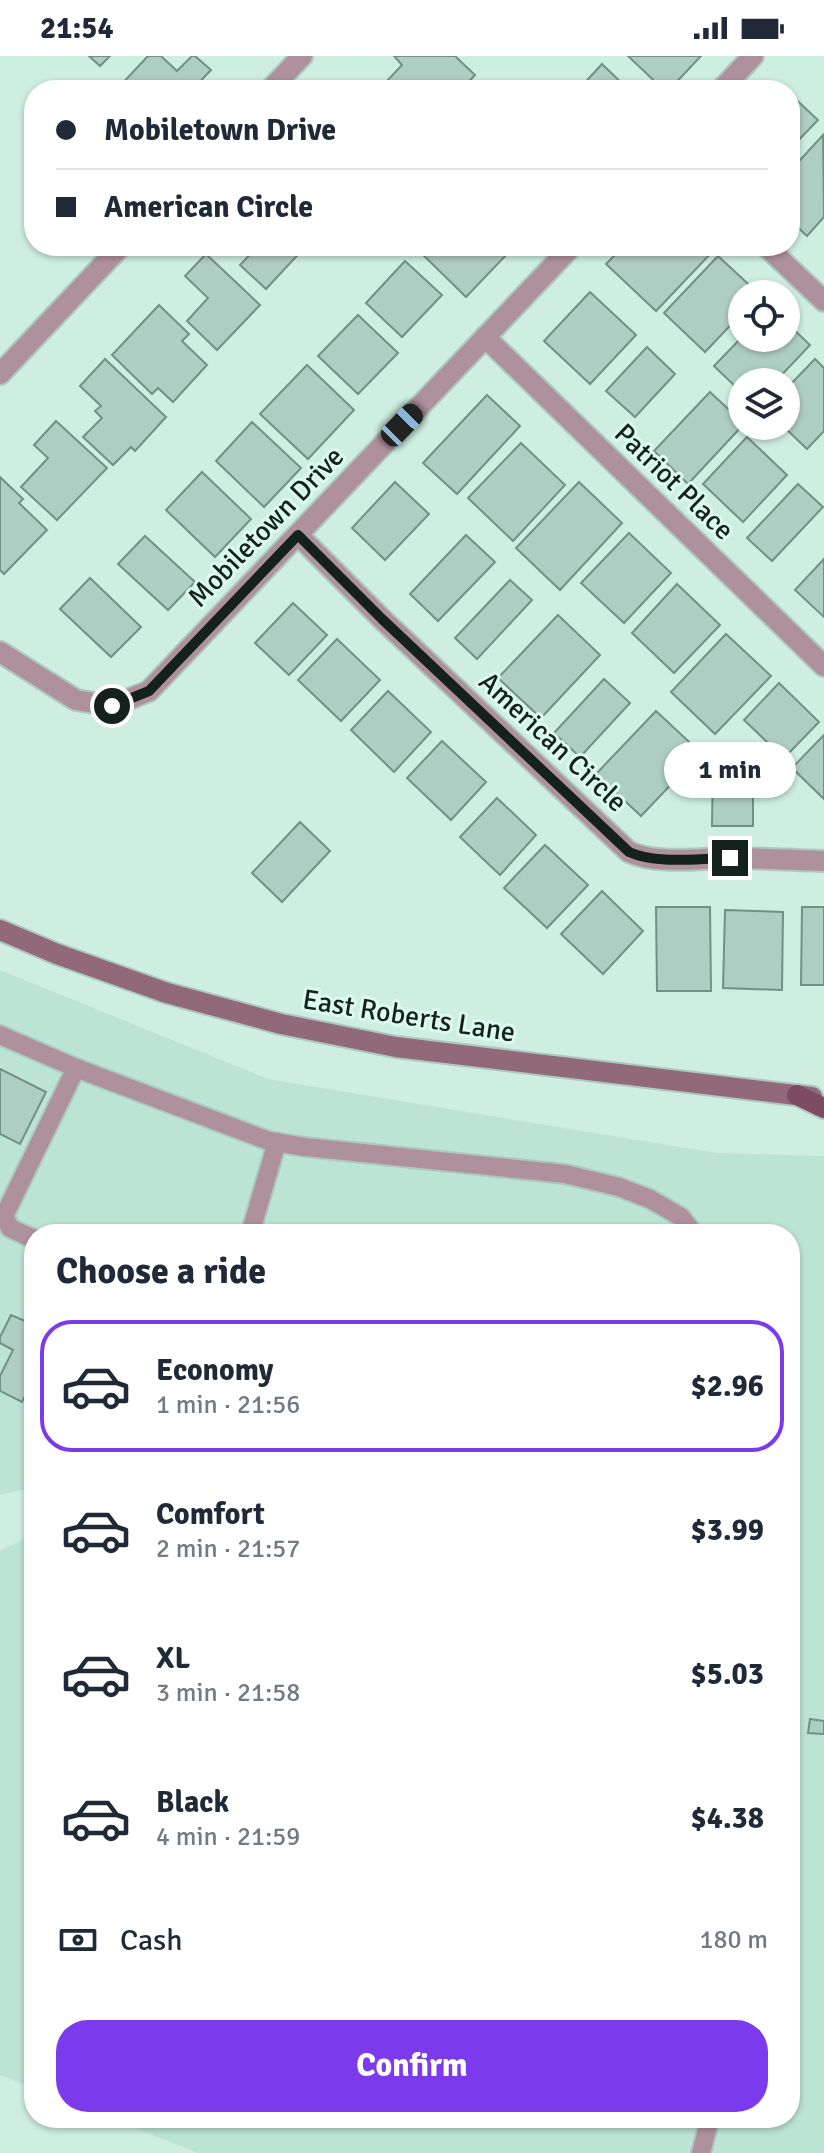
<!DOCTYPE html>
<html lang="en">
<head>
<meta charset="utf-8">
<style>
  :root { --surface:#fff; --page:#f6f6f7; --text:#1f2937; --muted:#747a83; --line:#e0e1e3; --accent:#7c3aed }
  body { margin:0; font-family:Signika,sans-serif; background:var(--page); color:var(--text); height:100vh; display:flex; flex-direction:column; font-size:30px; white-space:nowrap }
  * { box-sizing:border-box; margin:0 }
  p { font-size:26px; color:var(--muted) }
  .icon { flex:none; width:44px; height:44px; fill:none; stroke:currentColor; stroke-width:2; stroke-linecap:round; stroke-linejoin:round }
  .map { position:relative; flex:1; overflow:hidden }
  .sheet { position:absolute; left:24px; top:1168px; width:776px; height:904px; display:flex; flex-direction:column; background:var(--surface); border-radius:32px; box-shadow:0 2px 6px #0004 }
  .sheet>* { flex:none }
  .top-card { position:absolute; left:24px; top:24px; width:776px; height:176px; border-radius:32px; box-shadow:0 2px 6px #0004; display:grid; align-content:center; height:176px; padding:0 32px; background:var(--surface) }
  .buttons { position:absolute; left:728px; top:224px; display:grid; gap:16px }
  .buttons a { display:grid; place-items:center; width:72px; height:72px; border-radius:50%; background:var(--surface); box-shadow:0 2px 6px #0004; font-size:40px }
  .end { position:absolute; width:36px; height:36px; margin:-18px; border:10px solid #15211d; background:#fff; box-shadow:0 0 0 4px #fff }
  .from { border-radius:50% }
  .bubble { position:absolute; height:56px; border-radius:28px; background:var(--surface); box-shadow:0 2px 6px #0004; font-size:26px; font-weight:800; line-height:56px; text-align:center }
  .car { position:absolute; width:24px; height:48px; margin:-24px -12px; border-radius:10px; box-shadow:0 0 6px 2px #0007; background:linear-gradient(#222 24%,#8ab4d8 0 40%,#222 0 76%,#8ab4d8 0 86%,#222 0) }
  .top-card b { display:flex; align-items:center; gap:28px; height:76px; font-size:30px }
  .top-card b+b { border-top:2px solid var(--line) }
  .top-card i { width:20px; height:20px; background:var(--text) }
  ul { padding:0; list-style:none }
  li { display:flex; align-items:center; gap:24px; height:132px; margin:0 16px 12px; padding:0 16px; border:4px solid transparent; border-radius:32px }
  li div { flex:1 }
  li b { display:block; font-size:30px }
  li em { font-style:normal; font-weight:800 }
  li.on { border-color:var(--accent) }
  li>.icon { width:72px; height:72px; stroke-width:1.5 }
  h2 { padding:0 32px; font-size:36px; line-height:96px }
  .pay { display:flex; align-items:center; gap:20px; height:88px; padding:0 32px; font-size:30px }
  .pay p { margin-inline-start:auto }
  .cta { display:flex; gap:16px; margin-top:auto; padding:16px 32px }
  .cta a { flex:1; height:92px; border-radius:32px; background:var(--accent); color:#fff; font-size:32px; font-weight:800; line-height:92px; text-align:center }
  .status { display:flex; justify-content:space-between; align-items:center; height:56px; padding:0 40px; background:var(--surface); direction:ltr }
  .status svg { height:22px; fill:currentColor }
  .map>svg:first-child { display:block }
  .built { fill:#bce4d5 }
  .building { fill:#afcec3; stroke:#729086; stroke-width:2 }
  .lines { fill:none; stroke-linecap:round; stroke-linejoin:round }
  .lane-casing { stroke:#adc9bf; stroke-width:22 }
  .street-casing { stroke:#adc9bf; stroke-width:24 }
  .secondary-casing { stroke:#adc9bf; stroke-width:24 }
  .primary-casing { stroke:#adc9bf; stroke-width:24 }
  .lane { stroke:#af919d; stroke-width:18 }
  .street { stroke:#af919d; stroke-width:20 }
  .secondary { stroke:#92687b; stroke-width:20 }
  .primary { stroke:#7d4b62; stroke-width:20 }
  .route { stroke:#15211d; stroke-width:10 }
  .labels { text-anchor:middle; dominant-baseline:central; stroke-width:6; stroke-linejoin:round; paint-order:stroke }
  .street-label { font-size:28px; fill:#15211d; stroke:#dbfbf0 }
</style>
</head>
<body>
<div class="status"><b>21:54</b><svg viewBox="0 0 49 12"><path d="M0 12V9h3v3zM5 12V6h3v6zM10 12V3h3v9zM15 12V0h3v12zM26 1h20v11H26zM47 4h2v5h-2z"/></svg></div>
<div class="map">
<svg width="824" height="2097" viewBox="0 0 824 2097">
  <rect width="100%" height="100%" fill="#ceeee2"/>
  <g class="built">
    <polygon points="0,914 268,1023 716,1097 824,1100 824,2097 198,2097 109,2062 790,2062 790,1178 34,1178 34,1431 0,1439"/>
    <polygon points="34,1478 34,2032 0,2019 0,1495"/>
  </g>
  <g class="building">
    <polygon points="89,0 110,0 100,10"/>
    <polygon points="148,0 161,0 177,15 192,0 195,0 211,14 192,34 116,34"/>
    <polygon points="394,0 455,0 475,19 461,34 391,34 385,27 402,9"/>
    <polygon points="628,0 701,0 669,34 664,34"/>
    <polygon points="602,8 629,34 578,34"/>
    <polygon points="790,38 818,64 790,93"/>
    <polygon points="823,79 824,161 807,180 790,164 790,115"/>
    <polygon points="258,190 306,190 266,233 240,209"/>
    <polygon points="414,190 503,190 509,196 466,241"/>
    <polygon points="624,190 710,190 714,194 656,255 606,208"/>
    <polygon points="206,198 260,249 217,294 187,265 208,242 185,220"/>
    <polygon points="718,200 759,238 742,238 742,257 705,296 664,257"/>
    <polygon points="405,205 442,239 402,281 366,247"/>
    <polygon points="590,236 636,279 590,328 544,285"/>
    <polygon points="159,249 189,278 182,285 207,309 173,346 158,332 152,338 112,299"/>
    <polygon points="358,259 398,297 358,338 318,300"/>
    <polygon points="786,266 810,289 775,326 742,326 742,337 714,310 742,281 786,282"/>
    <polygon points="647,291 675,318 635,361 606,335"/>
    <polygon points="105,303 166,361 135,395 131,391 113,409 83,381 102,362 95,355 101,350 80,330"/>
    <polygon points="815,303 824,312 824,375 807,393 783,370 786,370 786,333"/>
    <polygon points="307,309 354,354 308,403 260,358"/>
    <polygon points="710,336 742,366 742,370 688,428 654,395"/>
    <polygon points="487,339 520,370 457,438 423,407"/>
    <polygon points="56,365 107,412 57,464 21,431 48,402 34,389"/>
    <polygon points="252,366 301,412 264,451 216,405"/>
    <polygon points="747,381 787,419 743,466 703,428"/>
    <polygon points="521,387 565,429 513,485 468,442"/>
    <polygon points="202,416 251,463 215,501 166,454"/>
    <polygon points="0,421 23,443 19,447 47,474 4,518 0,514"/>
    <polygon points="395,426 429,458 385,504 352,472"/>
    <polygon points="579,426 622,467 560,534 516,492"/>
    <polygon points="798,428 823,451 772,505 747,482"/>
    <polygon points="629,477 671,517 624,567 581,527"/>
    <polygon points="466,479 495,506 438,565 410,538"/>
    <polygon points="145,480 195,526 168,554 118,508"/>
    <polygon points="824,503 824,561 795,534"/>
    <polygon points="90,522 141,571 111,601 60,553"/>
    <polygon points="510,524 532,544 477,603 455,582"/>
    <polygon points="677,528 720,569 674,617 632,577"/>
    <polygon points="293,547 327,579 289,619 255,587"/>
    <polygon points="558,559 600,599 541,662 498,622"/>
    <polygon points="726,578 771,620 715,678 671,636"/>
    <polygon points="337,583 380,624 341,665 298,624"/>
    <polygon points="604,623 630,647 580,701 554,677"/>
    <polygon points="779,627 819,666 784,702 744,664"/>
    <polygon points="388,635 431,676 394,716 351,674"/>
    <polygon points="656,655 701,697 641,760 596,718"/>
    <polygon points="824,679 824,743 792,712"/>
    <polygon points="442,685 486,726 451,764 407,722"/>
    <polygon points="713,703 753,703 753,770 712,770"/>
    <polygon points="497,742 536,779 500,819 460,781"/>
    <polygon points="300,766 330,795 282,846 252,817"/>
    <polygon points="545,789 588,829 547,872 504,832"/>
    <polygon points="602,835 643,875 603,918 561,878"/>
    <polygon points="656,851 710,851 711,935 657,935"/>
    <polygon points="802,851 824,851 824,929 801,929"/>
    <polygon points="725,854 783,856 782,934 723,932"/>
    <polygon points="0,1013 46,1036 20,1088 0,1078"/>
    <polygon points="30,1255 34,1257 34,1323 22,1346 0,1335 0,1320 13,1294 0,1287 0,1281 11,1259 25,1265"/>
    <polygon points="810,1663 824,1665 824,1678 808,1677"/>
  </g>
  <g class="lines">
    <defs>
      <g id="lane">
        <polyline points="0,979 76,1012 269,1085 305,1091 565,1118 619,1131 650,1143 681,1161 694,1178"/>
        <polyline points="250,1178 277,1086"/>
        <polyline points="34,1183 10,1172 4,1160 76,1012"/>
        <polyline points="701,2097 710,2062"/>
      </g>
      <g id="street">
        <polyline points="270,34 302,0"/>
        <polyline points="721,34 753,0"/>
        <polyline points="766,190 824,245"/>
        <polyline points="485,281 824,610"/>
        <polyline points="0,318 121,190"/>
        <path d="M 298,479 L 382,563 L 629,796 C 658,809 697,802 729,802 C 761,802 792,804 824,805"/>
        <polyline points="0,596 76,644 112,650 149,635 572,190"/>
      </g>
      <polyline id="secondary" points="0,874 57,898 167,937 281,968 396,991 812,1041"/>
      <polyline id="primary" points="797,1039 824,1052"/>
    </defs>
    <use href="#lane" class="lane-casing"/>
    <use href="#street" class="street-casing"/>
    <use href="#secondary" class="secondary-casing"/>
    <use href="#primary" class="primary-casing"/>
    <use href="#lane" class="lane"/>
    <use href="#street" class="street"/>
    <use href="#secondary" class="secondary"/>
    <use href="#primary" class="primary"/>
  </g>
  <g class="lines">
    <path class="route" d="M 112,650 L 149,635 L 298,479 L 382,563 L 629,796 C 658,809 698,802 730,802"/>
  </g>
  <g class="labels">
    <g class="street-label">
      <text transform="translate(674 426) rotate(44)">Patriot Place</text>
      <text transform="translate(266 471) rotate(-46)">Mobiletown Drive</text>
      <text transform="translate(553 686) rotate(43)">American Circle</text>
      <text transform="translate(409 960) rotate(9)">East Roberts Lane</text>
    </g>
  </g>
</svg>
<div class="buttons">
<a><svg class="icon" aria-label="locate" viewBox="0 0 24 24"><circle cx="12" cy="12" r="6"/><path d="M12 2v4M12 18v4M2 12h4M18 12h4"/></svg></a>
<a><svg class="icon" aria-label="layers" viewBox="0 0 24 24"><path d="M12 4l9 5-9 5-9-5zM3 14l9 5 9-5"/></svg></a>
</div>
<i class="end from" style="left:112px;top:650px"></i>
<i class="end" style="left:730px;top:802px"></i>
<div class="bubble" style="left:664px;top:686px;width:132px">1 min</div>
<i class="car" style="left:402px;top:369px;rotate:44deg"></i>
<div class="top-card">
<b><i class="from"></i>Mobiletown Drive</b>
<b><i></i>American Circle</b>
</div>
<section class="sheet">
<h2>Choose a ride</h2>
<ul>
<li class="on"><svg class="icon" aria-label="car" viewBox="0 0 24 24"><path d="M5 17H2v-5l4-1 3-4h7l3 4 3 1v5h-3M9 17h6M6 11h13"/><circle cx="7" cy="17" r="2"/><circle cx="17" cy="17" r="2"/></svg><div><b>Economy</b><p>1 min · 21:56</p></div><em>$2.96</em></li>
<li><svg class="icon" aria-label="car" viewBox="0 0 24 24"><path d="M5 17H2v-5l4-1 3-4h7l3 4 3 1v5h-3M9 17h6M6 11h13"/><circle cx="7" cy="17" r="2"/><circle cx="17" cy="17" r="2"/></svg><div><b>Comfort</b><p>2 min · 21:57</p></div><em>$3.99</em></li>
<li><svg class="icon" aria-label="car" viewBox="0 0 24 24"><path d="M5 17H2v-5l4-1 3-4h7l3 4 3 1v5h-3M9 17h6M6 11h13"/><circle cx="7" cy="17" r="2"/><circle cx="17" cy="17" r="2"/></svg><div><b>XL</b><p>3 min · 21:58</p></div><em>$5.03</em></li>
<li><svg class="icon" aria-label="car" viewBox="0 0 24 24"><path d="M5 17H2v-5l4-1 3-4h7l3 4 3 1v5h-3M9 17h6M6 11h13"/><circle cx="7" cy="17" r="2"/><circle cx="17" cy="17" r="2"/></svg><div><b>Black</b><p>4 min · 21:59</p></div><em>$4.38</em></li>
</ul>
<div class="pay"><svg class="icon" aria-label="cash" viewBox="0 0 24 24"><path d="M3 7h18v10H3z"/><circle cx="12" cy="12" r="2"/></svg>Cash<p>180 m</p></div>
<div class="cta"><a>Confirm</a></div>
</section>
</div>
</body>
</html>
